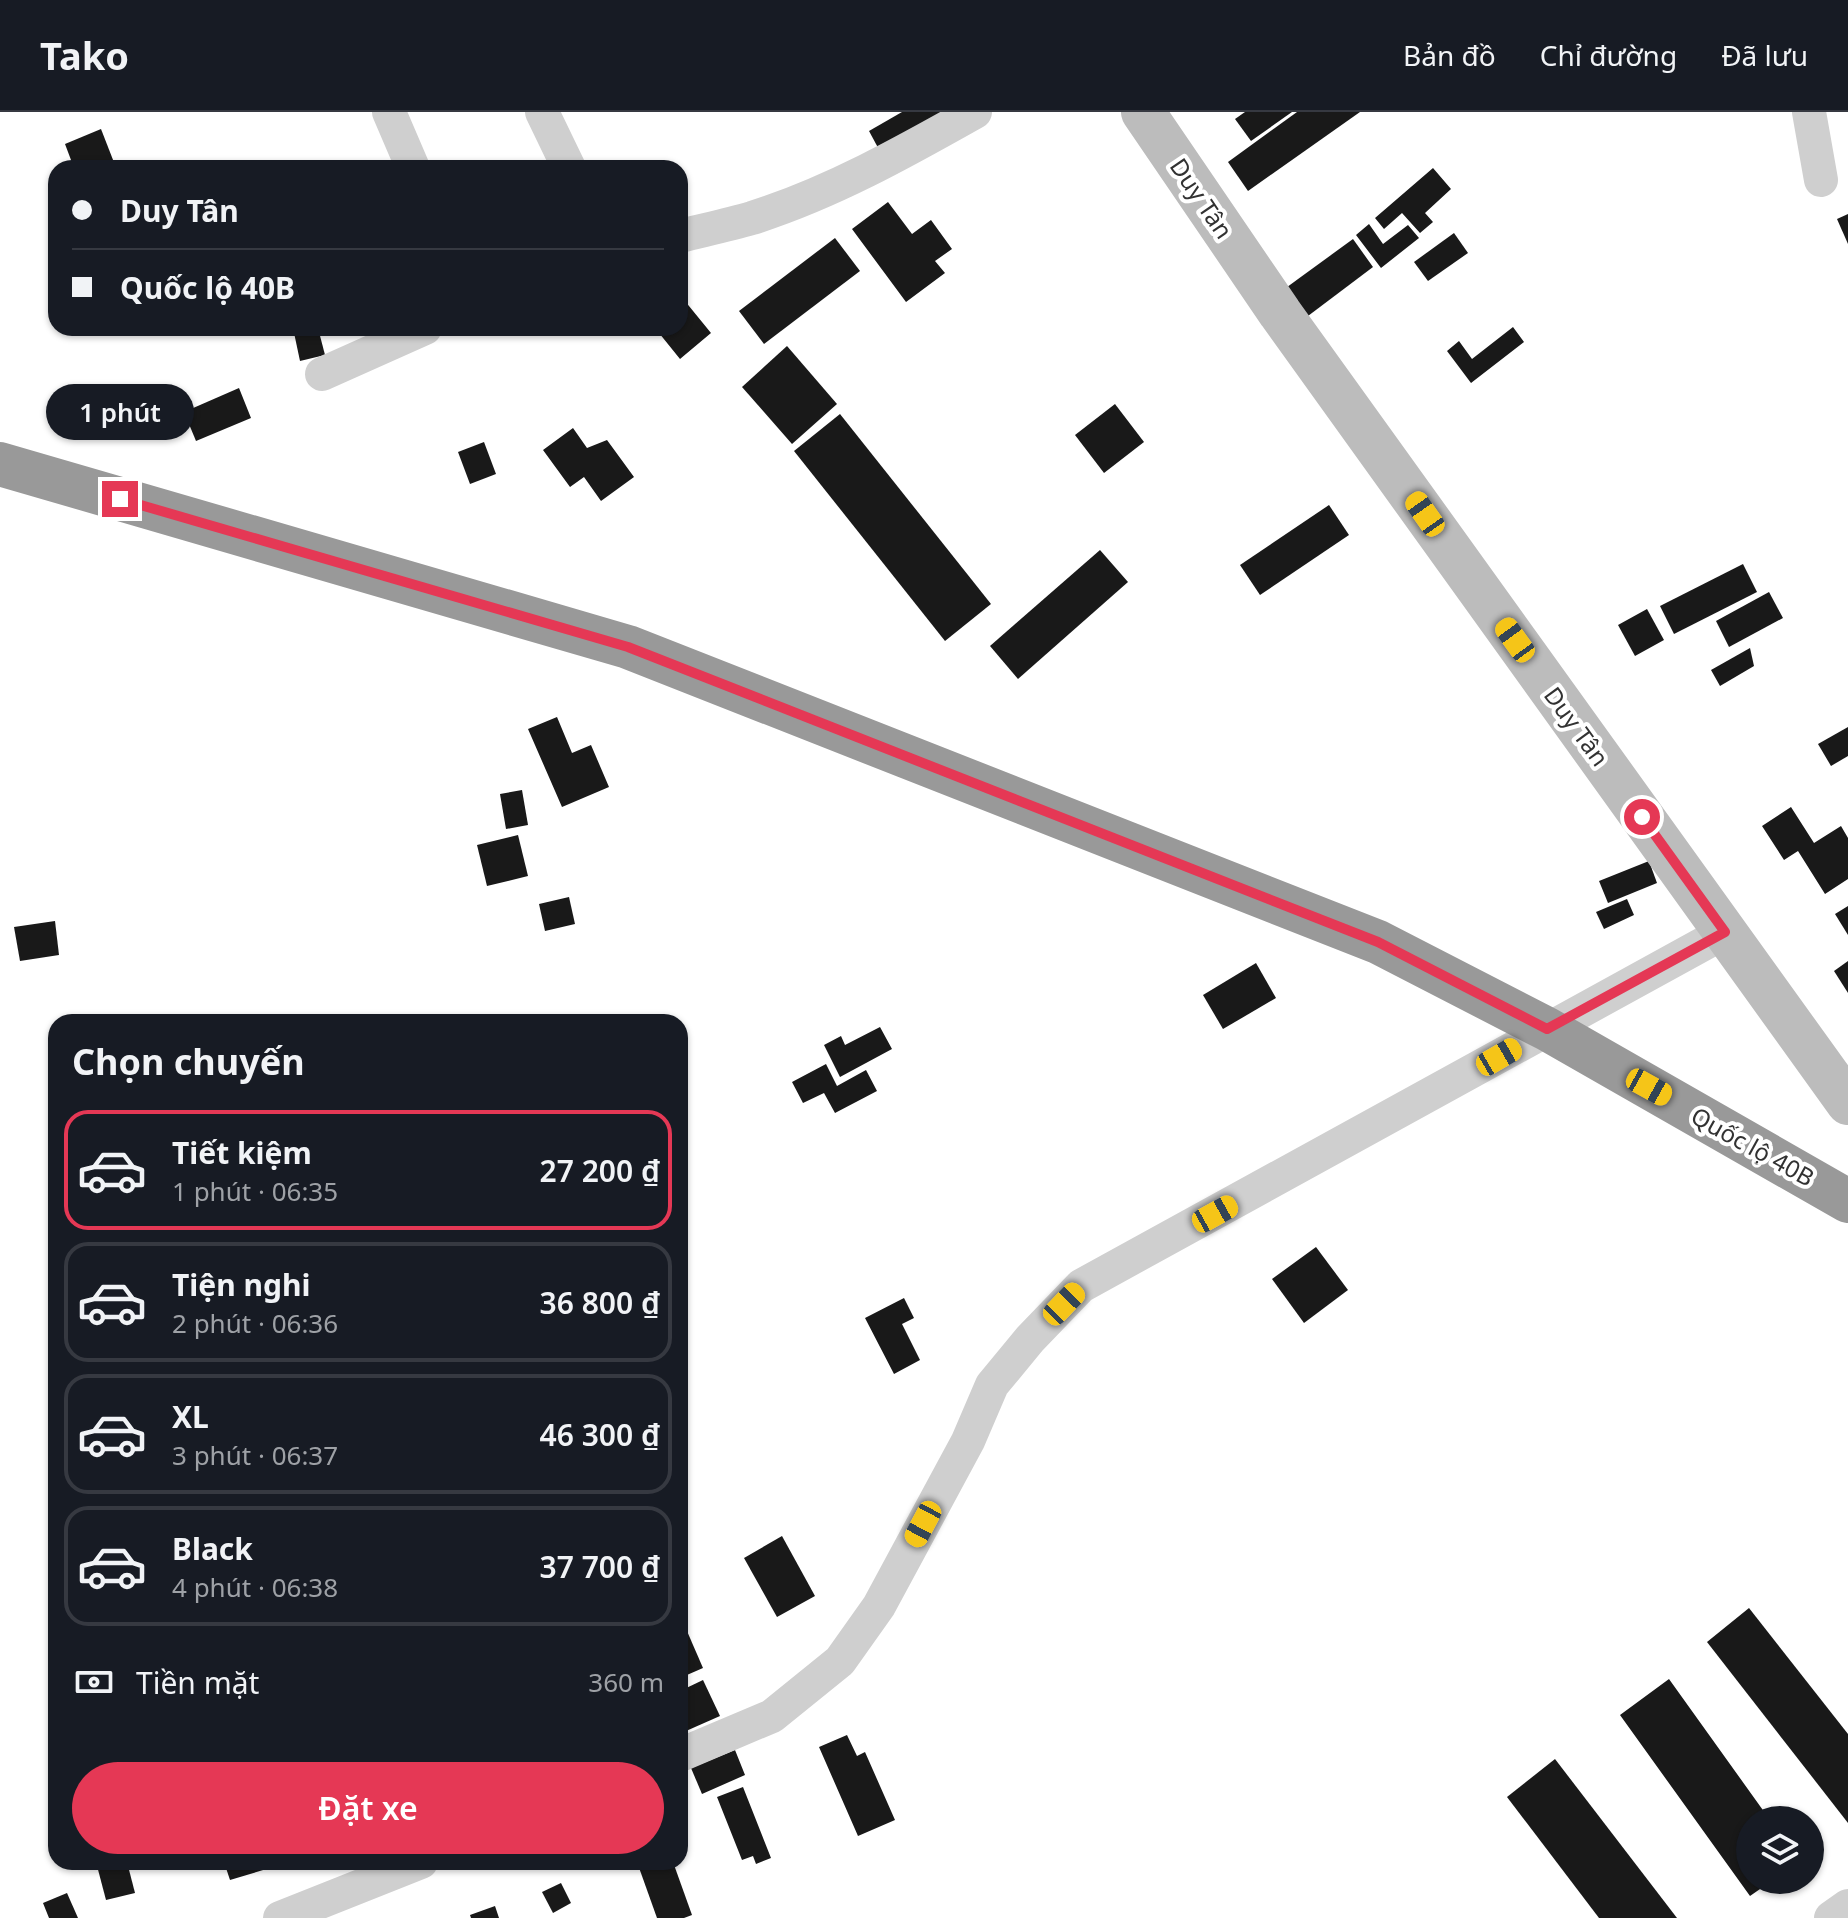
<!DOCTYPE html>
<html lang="vi">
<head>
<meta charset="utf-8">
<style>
  :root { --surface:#171b24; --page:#242831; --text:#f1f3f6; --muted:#9ea1a6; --line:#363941; --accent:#e53855 }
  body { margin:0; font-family:"Noto Sans",sans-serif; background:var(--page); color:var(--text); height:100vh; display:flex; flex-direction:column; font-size:30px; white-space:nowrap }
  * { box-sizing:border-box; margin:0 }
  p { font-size:26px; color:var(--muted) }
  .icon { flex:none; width:44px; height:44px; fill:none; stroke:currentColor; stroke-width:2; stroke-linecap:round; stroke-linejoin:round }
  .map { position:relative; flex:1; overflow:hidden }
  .sheet { position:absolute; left:48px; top:902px; width:640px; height:856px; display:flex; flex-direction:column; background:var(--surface); border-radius:24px; box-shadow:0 2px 6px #0004 }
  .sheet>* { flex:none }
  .top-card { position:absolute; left:48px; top:48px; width:640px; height:176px; border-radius:24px; box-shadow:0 2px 6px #0004; display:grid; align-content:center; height:176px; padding:0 24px; background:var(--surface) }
  .tools { position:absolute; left:1736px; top:1694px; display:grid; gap:16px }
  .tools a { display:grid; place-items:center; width:88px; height:88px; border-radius:50%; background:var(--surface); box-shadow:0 2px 6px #0004; font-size:40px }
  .end { position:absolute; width:36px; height:36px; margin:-18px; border:10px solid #e53855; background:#fff; box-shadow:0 0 0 4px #fff }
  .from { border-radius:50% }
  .bubble { position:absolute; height:56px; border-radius:28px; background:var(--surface); box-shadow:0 2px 6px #0004; font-size:26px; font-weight:600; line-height:56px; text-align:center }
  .car { position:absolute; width:24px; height:48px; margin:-24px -12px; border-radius:10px; box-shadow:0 0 6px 2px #0007; background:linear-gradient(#f5c518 24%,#345 0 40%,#f5c518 0 76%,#345 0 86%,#f5c518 0) }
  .top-card b { display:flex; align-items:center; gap:28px; height:76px; font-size:30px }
  .top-card b+b { border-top:2px solid var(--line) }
  .top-card i { width:20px; height:20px; background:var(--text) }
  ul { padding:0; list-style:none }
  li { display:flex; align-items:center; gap:24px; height:120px; margin:0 16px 12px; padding:0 8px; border:4px solid var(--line); border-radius:24px }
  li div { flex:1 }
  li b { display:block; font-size:30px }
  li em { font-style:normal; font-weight:600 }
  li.active { border-color:var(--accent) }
  li>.icon { width:72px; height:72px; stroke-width:1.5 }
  h2 { padding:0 24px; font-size:36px; line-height:96px }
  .pay { display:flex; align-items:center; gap:20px; height:88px; padding:0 24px; font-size:30px }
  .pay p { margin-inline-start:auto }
  .action { display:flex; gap:16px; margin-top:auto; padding:16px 24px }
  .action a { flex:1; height:92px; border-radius:48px; background:var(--accent); color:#fff; font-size:32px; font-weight:600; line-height:92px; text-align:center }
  header { display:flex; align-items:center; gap:48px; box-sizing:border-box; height:112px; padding:0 40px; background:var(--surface); border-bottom:2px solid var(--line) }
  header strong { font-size:38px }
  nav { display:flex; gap:44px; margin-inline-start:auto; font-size:28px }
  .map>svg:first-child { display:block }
  .building { fill:#191919 }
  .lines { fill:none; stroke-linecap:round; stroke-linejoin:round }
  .street { stroke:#cfcfcf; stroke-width:34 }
  .secondary { stroke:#bcbcbc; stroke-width:44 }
  .highway { stroke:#999; stroke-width:44 }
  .route { stroke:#e53855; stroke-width:10 }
  .labels { text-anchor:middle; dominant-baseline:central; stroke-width:8; stroke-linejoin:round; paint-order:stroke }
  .street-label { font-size:24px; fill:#323232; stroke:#fff }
</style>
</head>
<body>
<header>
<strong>Tako</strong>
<nav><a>Bản đồ</a><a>Chỉ đường</a><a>Đã lưu</a></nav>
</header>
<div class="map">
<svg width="1848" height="1806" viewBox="0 0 1848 1806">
  <rect width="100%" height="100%" fill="#fff"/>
  <g class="building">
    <polygon points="902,0 950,0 890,58 869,19"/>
    <polygon points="1245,0 1292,0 1251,29 1235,7"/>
    <polygon points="1297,0 1360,0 1248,79 1228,50"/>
    <polygon points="101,17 115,53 107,56 74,56 65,32"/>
    <polygon points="1433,56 1451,77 1425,101 1433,110 1420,121 1402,101 1384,117 1375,106"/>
    <polygon points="888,90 912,122 931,108 952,137 935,149 945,161 906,190 852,117"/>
    <polygon points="1848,102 1848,132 1837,107"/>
    <polygon points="1369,112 1383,132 1408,113 1419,126 1381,156 1356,123"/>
    <polygon points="1454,121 1468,141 1428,169 1414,150"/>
    <polygon points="835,126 860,159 764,232 739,199"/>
    <polygon points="1353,127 1373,155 1304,207 1283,178"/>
    <polygon points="680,183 711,221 680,247 655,216 680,216"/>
    <polygon points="1513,215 1524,230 1471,271 1447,239 1459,229 1472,247"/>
    <polygon points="293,216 318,216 325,243 300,249"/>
    <polygon points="787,234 837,292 792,332 742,275"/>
    <polygon points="239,276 251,306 196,329 184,300"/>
    <polygon points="1115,292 1144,330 1104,361 1075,323"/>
    <polygon points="840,302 991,492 945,529 794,339"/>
    <polygon points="573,316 587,336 607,328 634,365 601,389 584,365 570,375 543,338"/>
    <polygon points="484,330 496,362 470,372 458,340"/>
    <polygon points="1329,393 1349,423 1260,483 1240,453"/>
    <polygon points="1100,438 1128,470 1018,567 990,534"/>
    <polygon points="1743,452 1757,480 1674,522 1660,494"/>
    <polygon points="1769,480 1783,506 1729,535 1716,509"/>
    <polygon points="1647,497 1664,528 1635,544 1618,513"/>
    <polygon points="1750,536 1754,554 1720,574 1711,558"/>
    <polygon points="557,605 572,641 591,633 609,675 562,695 528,617"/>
    <polygon points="1848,615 1848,644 1831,654 1818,632"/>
    <polygon points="522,678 528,713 506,717 500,682"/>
    <polygon points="1791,695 1814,731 1841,714 1848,726 1848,767 1825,782 1798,739 1784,748 1762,714"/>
    <polygon points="518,723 528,764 487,774 477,733"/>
    <polygon points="1649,749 1657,771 1608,791 1599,769"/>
    <polygon points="569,785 575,812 545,819 539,792"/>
    <polygon points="1627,787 1634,803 1604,817 1596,800"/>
    <polygon points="1848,794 1848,823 1835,802"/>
    <polygon points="55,809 59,843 20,849 14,815"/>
    <polygon points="1848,849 1848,881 1834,859"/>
    <polygon points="1256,851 1276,886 1223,917 1203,883"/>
    <polygon points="880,915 892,937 840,965 824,933 841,924 845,933"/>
    <polygon points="826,952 837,974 866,958 877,979 835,1001 824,981 803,991 792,970"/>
    <polygon points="1316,1135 1348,1178 1304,1211 1272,1167"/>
    <polygon points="904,1186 914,1206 902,1212 920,1248 894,1262 865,1206"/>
    <polygon points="782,1424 815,1484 777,1505 744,1446"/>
    <polygon points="1749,1496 1848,1622 1848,1711 1707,1530"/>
    <polygon points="680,1503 703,1556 680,1566"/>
    <polygon points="1669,1567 1770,1708 1750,1708 1750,1768 1773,1768 1750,1784 1620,1603"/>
    <polygon points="703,1568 720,1604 686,1619 680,1606 680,1579"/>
    <polygon points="847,1623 857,1644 865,1640 895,1708 858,1724 819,1635"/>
    <polygon points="735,1638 745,1663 702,1682 691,1656"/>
    <polygon points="1555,1647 1677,1806 1599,1806 1507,1685"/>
    <polygon points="743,1675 771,1746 756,1752 753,1744 742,1748 717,1685"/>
    <polygon points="96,1750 127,1750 135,1781 106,1788"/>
    <polygon points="224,1750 271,1750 273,1755 230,1768"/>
    <polygon points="637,1750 673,1750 692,1803 684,1806 657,1806"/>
    <polygon points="561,1771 571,1791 553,1801 542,1780"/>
    <polygon points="67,1781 78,1806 49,1806 43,1791"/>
    <polygon points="495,1794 499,1806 471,1806 470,1803"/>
  </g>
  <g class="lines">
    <g class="street">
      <polyline points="389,0 413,56"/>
      <polyline points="542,0 569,56"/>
      <polyline points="1809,0 1821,68"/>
      <path d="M 680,124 C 704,118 728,113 752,106 C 831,81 904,40 975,0"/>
      <polyline points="322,262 425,216"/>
      <polyline points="680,1643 772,1604 840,1549 879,1494 968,1329 992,1273 1030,1227 1081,1174 1725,820"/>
      <polyline points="280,1806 421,1750"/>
      <polyline points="1831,1806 1848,1794"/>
    </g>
    <polyline class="secondary" points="1143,0 1280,201 1848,991"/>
    <polyline class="highway" points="0,352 628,535 1378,830 1547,917 1848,1089"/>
  </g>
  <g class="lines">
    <polyline class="route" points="120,387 628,535 1378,830 1547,917 1725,820 1642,705"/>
  </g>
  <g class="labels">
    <g class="street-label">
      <text transform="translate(1202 86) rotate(56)">Duy Tân</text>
      <text transform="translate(1577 614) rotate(54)">Duy Tân</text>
      <text transform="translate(1753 1034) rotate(29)">Quốc lộ 40B</text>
    </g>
  </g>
</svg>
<div class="tools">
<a><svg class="icon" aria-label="layers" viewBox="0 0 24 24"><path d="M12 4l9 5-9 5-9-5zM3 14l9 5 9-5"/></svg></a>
</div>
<i class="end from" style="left:1642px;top:705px"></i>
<i class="end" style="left:120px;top:387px"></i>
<div class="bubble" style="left:46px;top:272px;width:148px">1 phút</div>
<i class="car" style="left:1425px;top:402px;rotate:325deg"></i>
<i class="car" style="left:1515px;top:528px;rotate:324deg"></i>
<i class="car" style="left:1499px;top:945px;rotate:60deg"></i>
<i class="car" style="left:1649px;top:975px;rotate:119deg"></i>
<i class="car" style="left:1215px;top:1102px;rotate:61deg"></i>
<i class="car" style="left:1064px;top:1192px;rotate:44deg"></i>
<i class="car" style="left:923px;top:1412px;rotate:208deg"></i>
<div class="top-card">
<b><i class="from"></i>Duy Tân</b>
<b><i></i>Quốc lộ 40B</b>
</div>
<section class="sheet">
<h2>Chọn chuyến</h2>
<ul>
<li class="active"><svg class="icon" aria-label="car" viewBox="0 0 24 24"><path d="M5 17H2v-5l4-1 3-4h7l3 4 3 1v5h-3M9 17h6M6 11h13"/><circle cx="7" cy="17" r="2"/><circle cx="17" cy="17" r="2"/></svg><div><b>Tiết kiệm</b><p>1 phút · 06:35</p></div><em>27 200 ₫</em></li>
<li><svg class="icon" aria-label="car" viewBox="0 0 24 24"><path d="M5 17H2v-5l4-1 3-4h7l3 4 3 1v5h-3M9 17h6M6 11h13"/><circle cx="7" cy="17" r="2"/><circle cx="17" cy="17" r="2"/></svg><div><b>Tiện nghi</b><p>2 phút · 06:36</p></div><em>36 800 ₫</em></li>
<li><svg class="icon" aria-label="car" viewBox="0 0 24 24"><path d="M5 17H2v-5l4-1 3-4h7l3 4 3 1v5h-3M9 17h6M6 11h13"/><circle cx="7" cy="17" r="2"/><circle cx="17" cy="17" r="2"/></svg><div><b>XL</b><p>3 phút · 06:37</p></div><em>46 300 ₫</em></li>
<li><svg class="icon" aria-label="car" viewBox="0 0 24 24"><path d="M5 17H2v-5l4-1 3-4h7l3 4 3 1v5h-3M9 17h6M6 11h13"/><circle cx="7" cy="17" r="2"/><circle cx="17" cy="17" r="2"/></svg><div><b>Black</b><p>4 phút · 06:38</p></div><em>37 700 ₫</em></li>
</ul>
<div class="pay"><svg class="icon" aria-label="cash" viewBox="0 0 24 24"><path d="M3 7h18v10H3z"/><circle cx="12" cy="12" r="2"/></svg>Tiền mặt<p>360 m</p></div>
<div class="action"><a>Đặt xe</a></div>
</section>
</div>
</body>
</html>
